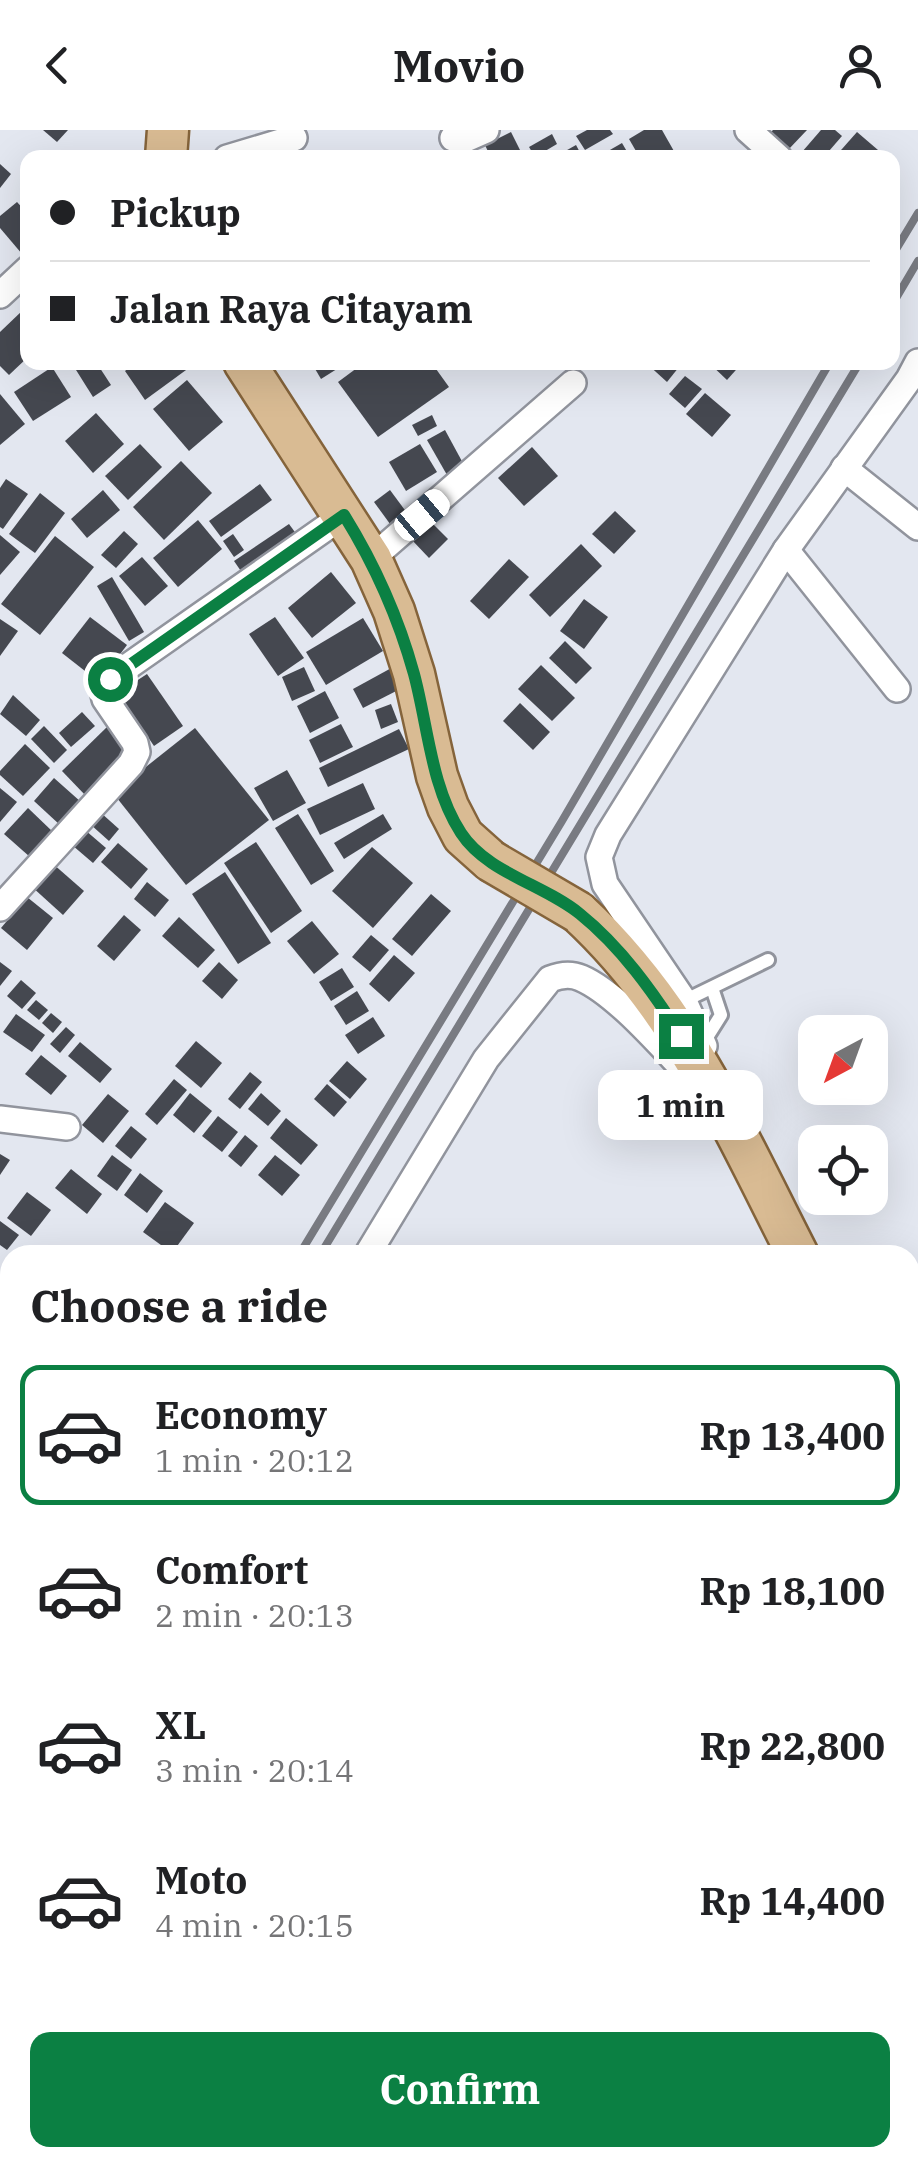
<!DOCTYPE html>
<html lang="en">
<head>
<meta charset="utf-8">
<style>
  :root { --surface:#fff; --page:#f6f6f6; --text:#202124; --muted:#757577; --line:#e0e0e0; --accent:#0b8043 }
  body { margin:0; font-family:"IBM Plex Serif",serif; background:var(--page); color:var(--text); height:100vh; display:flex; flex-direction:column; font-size:38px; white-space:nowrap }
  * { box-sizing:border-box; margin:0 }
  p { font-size:32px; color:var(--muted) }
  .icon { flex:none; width:55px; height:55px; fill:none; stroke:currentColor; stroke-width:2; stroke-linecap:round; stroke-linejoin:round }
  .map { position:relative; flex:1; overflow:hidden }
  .side { position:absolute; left:0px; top:1115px; width:920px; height:922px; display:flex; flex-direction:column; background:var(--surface); border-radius:30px 30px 0 0; box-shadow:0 10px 40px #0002 }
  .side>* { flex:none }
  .guide { position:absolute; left:20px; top:20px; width:880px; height:220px; border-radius:20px; box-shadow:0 10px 40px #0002; display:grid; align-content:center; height:220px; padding:0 30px; background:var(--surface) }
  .needle { width:65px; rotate:221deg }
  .tools { position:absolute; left:798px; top:885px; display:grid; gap:20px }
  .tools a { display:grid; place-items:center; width:90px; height:90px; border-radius:20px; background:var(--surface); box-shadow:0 10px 40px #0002; font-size:50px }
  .end { position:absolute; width:45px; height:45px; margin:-22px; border:12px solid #0b8043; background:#fff; box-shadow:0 0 0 5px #fff }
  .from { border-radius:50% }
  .bubble { position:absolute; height:70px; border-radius:20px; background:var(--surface); box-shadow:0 10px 40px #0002; font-size:32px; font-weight:800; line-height:70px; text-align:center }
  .car { position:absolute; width:30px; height:60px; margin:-30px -15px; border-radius:12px; box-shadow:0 0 8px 2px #0007; background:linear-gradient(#fff 24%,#345 0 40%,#fff 0 76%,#345 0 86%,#fff 0) }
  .guide b { display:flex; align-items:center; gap:35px; height:95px; font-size:38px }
  .guide b+b { border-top:2px solid var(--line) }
  .guide i { width:25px; height:25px; background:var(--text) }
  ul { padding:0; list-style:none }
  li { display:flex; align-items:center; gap:30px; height:140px; margin:0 20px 15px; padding:0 10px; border:5px solid transparent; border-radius:20px }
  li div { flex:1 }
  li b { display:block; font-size:38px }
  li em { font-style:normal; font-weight:800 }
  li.selected { border-color:var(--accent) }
  li>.icon { width:90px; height:90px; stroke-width:1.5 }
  h2 { padding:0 30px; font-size:45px; line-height:120px }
  .button { display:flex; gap:20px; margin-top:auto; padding:20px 30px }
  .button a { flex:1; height:115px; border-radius:20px; background:var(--accent); color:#fff; font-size:40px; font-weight:800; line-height:115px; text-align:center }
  header { display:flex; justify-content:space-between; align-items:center; height:130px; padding:0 30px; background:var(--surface); font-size:45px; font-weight:800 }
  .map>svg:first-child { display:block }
  .building { fill:#454850 }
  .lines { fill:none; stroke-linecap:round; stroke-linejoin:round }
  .service-casing { stroke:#91949d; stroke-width:18 }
  .minor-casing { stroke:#91949d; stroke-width:30 }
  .primary-casing { stroke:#85643b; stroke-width:45 }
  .service { stroke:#fff; stroke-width:12 }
  .minor { stroke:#fff; stroke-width:25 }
  .primary { stroke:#d9bb93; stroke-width:40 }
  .rail { stroke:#797b82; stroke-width:8 }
  .primary-bridge-casing { stroke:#85643b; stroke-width:45; stroke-linecap:butt }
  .primary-bridge { stroke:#d9bb93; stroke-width:40 }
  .route { stroke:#0b8043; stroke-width:12 }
</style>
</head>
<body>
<header><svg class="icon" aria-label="back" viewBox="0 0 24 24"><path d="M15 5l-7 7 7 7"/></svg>Movio<svg class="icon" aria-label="person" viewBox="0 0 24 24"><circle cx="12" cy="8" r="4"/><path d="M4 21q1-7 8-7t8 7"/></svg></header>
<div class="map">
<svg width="918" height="2037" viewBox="0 0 918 2037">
  <rect width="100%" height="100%" fill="#e3e7f0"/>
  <g class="building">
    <polygon points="43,0 68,0 57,12"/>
    <polygon points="587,0 610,0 613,4 585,20 576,6"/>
    <polygon points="644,0 662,0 675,23 668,28 640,28 629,9"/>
    <polygon points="773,0 807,0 788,20 770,3"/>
    <polygon points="821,0 835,0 842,6 823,28 808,28 802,22"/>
    <polygon points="511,2 524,28 491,28 485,15"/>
    <polygon points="857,2 878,20 871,28 834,28"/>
    <polygon points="552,4 557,14 535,27 529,17"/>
    <polygon points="622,13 629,25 596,28"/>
    <polygon points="576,15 583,28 553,28"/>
    <polygon points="0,34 11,44 0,58"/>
    <polygon points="17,72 28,84 28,131 0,98 0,86"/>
    <polygon points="23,180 28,184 28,227 9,245 0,236 0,202"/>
    <polygon points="71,232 96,232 111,255 93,267"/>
    <polygon points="136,232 197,232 145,270 125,241"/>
    <polygon points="311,232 348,232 321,249"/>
    <polygon points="365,232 431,232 449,257 378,307 338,252"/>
    <polygon points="645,232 683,232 667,252"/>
    <polygon points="708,232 743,232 727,250"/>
    <polygon points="52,237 71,267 33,291 14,262"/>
    <polygon points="685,246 702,259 685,278 669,264"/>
    <polygon points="187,250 223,292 189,321 153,279"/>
    <polygon points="705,263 731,285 712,307 686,284"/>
    <polygon points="0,264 25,294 0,315"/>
    <polygon points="96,283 124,314 93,343 65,311"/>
    <polygon points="432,285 437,296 418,306 412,295"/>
    <polygon points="445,300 464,335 447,345 427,310"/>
    <polygon points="140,314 162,337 128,370 105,346"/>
    <polygon points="420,314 437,342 406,361 389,332"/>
    <polygon points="532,317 558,346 524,376 498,348"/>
    <polygon points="181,331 212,363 164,410 133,377"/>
    <polygon points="6,349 28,364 3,399 0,397 0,358"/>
    <polygon points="260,354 272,370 221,407 209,391"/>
    <polygon points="103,360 120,380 87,408 71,389"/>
    <polygon points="390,360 410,387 393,398 374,372"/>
    <polygon points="40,363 65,383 35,423 9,404"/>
    <polygon points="615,381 636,401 614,424 592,404"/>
    <polygon points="198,390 222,419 178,457 153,428"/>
    <polygon points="430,391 448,409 429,428 411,409"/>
    <polygon points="289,394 300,409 245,447 234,431"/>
    <polygon points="124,401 138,414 116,438 101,425"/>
    <polygon points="233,404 244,420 234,427 223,411"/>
    <polygon points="0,405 20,422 0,445"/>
    <polygon points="55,406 94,437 40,505 1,474"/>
    <polygon points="581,414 602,436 550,487 529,465"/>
    <polygon points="142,427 168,456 145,476 119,446"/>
    <polygon points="509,429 529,447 489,489 470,471"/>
    <polygon points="331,442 356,473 312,508 288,478"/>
    <polygon points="112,447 144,502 129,511 97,456"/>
    <polygon points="584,469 608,487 584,519 560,501"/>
    <polygon points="90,487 127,515 99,552 62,523"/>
    <polygon points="275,487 304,528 278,546 249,504"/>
    <polygon points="363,488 383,521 326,555 306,522"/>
    <polygon points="0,489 18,501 0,526"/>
    <polygon points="565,511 592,538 576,554 549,528"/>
    <polygon points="541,535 575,568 552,591 518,559"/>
    <polygon points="395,536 406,556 363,578 353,559"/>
    <polygon points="304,537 315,561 292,571 282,547"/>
    <polygon points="147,544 183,596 154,616 118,563"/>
    <polygon points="325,561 339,588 310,603 297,576"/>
    <polygon points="13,565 40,590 26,606 0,584"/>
    <polygon points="520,573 550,602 533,620 503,591"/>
    <polygon points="391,574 398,592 381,599 375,580"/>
    <polygon points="82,582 95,596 71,617 59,603"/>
    <polygon points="341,594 353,617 320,633 309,610"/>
    <polygon points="44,596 67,620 54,633 31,609"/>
    <polygon points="108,596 132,620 86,666 62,641"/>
    <polygon points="195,598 269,690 186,755 113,663"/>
    <polygon points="399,599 409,619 328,657 319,638"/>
    <polygon points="25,614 50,638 23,666 0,645 0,641"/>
    <polygon points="287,640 306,673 273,691 254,658"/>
    <polygon points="54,648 81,672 60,695 34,671"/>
    <polygon points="363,653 375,679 320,705 307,679"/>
    <polygon points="0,658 17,672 0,692"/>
    <polygon points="28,678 53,702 30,727 4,704"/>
    <polygon points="100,682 119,699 109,711 90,694"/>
    <polygon points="298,684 334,741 311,755 275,698"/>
    <polygon points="383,684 392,699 344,729 334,713"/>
    <polygon points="85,700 106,718 93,733 72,715"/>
    <polygon points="256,712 302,781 271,803 224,733"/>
    <polygon points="118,713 148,739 131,759 101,732"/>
    <polygon points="372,717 413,753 373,798 332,761"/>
    <polygon points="52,733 84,761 63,785 31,756"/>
    <polygon points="225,742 271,813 238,834 192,764"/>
    <polygon points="147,752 169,770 155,787 134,769"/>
    <polygon points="431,764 451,781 412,826 392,809"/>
    <polygon points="27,767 53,788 27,820 1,798"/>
    <polygon points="124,785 141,800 114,831 97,816"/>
    <polygon points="179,787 215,820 198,838 162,806"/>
    <polygon points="312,791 339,824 314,844 287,811"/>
    <polygon points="371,805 389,820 370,842 352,827"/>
    <polygon points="394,825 415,843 389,872 369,854"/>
    <polygon points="0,832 12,841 0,856"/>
    <polygon points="219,832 238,850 222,869 202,851"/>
    <polygon points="342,838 354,857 331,871 319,852"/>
    <polygon points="21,850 36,863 22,879 7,866"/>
    <polygon points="357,861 369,881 346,895 334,876"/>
    <polygon points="36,870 48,880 39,890 27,880"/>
    <polygon points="51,883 62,892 53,903 42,893"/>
    <polygon points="16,884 45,905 32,922 3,902"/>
    <polygon points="373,887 385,906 358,924 345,905"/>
    <polygon points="66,897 75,905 60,923 50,914"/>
    <polygon points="196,911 222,933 201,958 175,936"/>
    <polygon points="80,912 112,939 100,953 68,926"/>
    <polygon points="41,925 67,946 51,965 25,944"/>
    <polygon points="347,931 367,949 350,969 329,951"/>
    <polygon points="250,942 262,952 240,979 228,969"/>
    <polygon points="174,949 187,960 157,995 145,984"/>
    <polygon points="327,954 347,972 334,987 314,969"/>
    <polygon points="190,963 212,981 194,1003 173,985"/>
    <polygon points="261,963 281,981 268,996 248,979"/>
    <polygon points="108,964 129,981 103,1013 82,995"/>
    <polygon points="218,986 238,1002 222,1022 202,1006"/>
    <polygon points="286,988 318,1015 301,1035 270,1008"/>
    <polygon points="131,996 147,1009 131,1029 115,1016"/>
    <polygon points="245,1005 258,1016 241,1037 228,1026"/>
    <polygon points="0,1024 10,1030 0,1045"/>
    <polygon points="112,1025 132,1040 117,1061 97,1046"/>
    <polygon points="275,1025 300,1045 282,1066 258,1045"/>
    <polygon points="71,1039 102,1064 87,1084 55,1058"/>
    <polygon points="140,1043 163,1061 147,1083 124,1065"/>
    <polygon points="27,1062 51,1080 31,1106 7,1088"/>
    <polygon points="165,1072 194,1093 172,1123 143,1102"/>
    <polygon points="0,1091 19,1105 7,1120 0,1115"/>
    <polygon points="10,1136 10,1171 0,1162 0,1148"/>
    <polygon points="10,1181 10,1203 0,1200 0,1191"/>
    <polygon points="10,1228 10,1272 5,1280 0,1277 0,1245"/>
    <polygon points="10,1446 10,1485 0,1479 0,1463"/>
    <polygon points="0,1491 10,1497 10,1516 3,1527 0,1525"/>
  </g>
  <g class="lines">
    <defs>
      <g id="service">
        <polyline points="684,871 768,830"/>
        <polyline points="704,912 721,885 712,858"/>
      </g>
      <g id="minor">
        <polyline points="748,0 779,28"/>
        <polyline points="453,8 461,11 486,0"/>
        <polyline points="227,28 294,8"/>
        <polyline points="0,165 28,139"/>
        <polyline points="844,338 918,397"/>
        <polyline points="786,420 897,559"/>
        <polyline points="371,429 573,253"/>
        <polyline points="0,778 131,634 137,622 135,613 105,569 103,560 110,549 344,385"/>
        <polyline points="704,916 684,871 605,754 599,727 608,705 786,420 909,249 918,232"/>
        <polyline points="0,989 67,997"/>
        <path d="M 367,1125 L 486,929 L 550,849 C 560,845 570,843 581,848 C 616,863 662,917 689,945"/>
        <polyline points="0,1207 10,1214"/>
        <polyline points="910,1210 918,1205"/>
        <polyline points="0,1719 10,1703"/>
        <polyline points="910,1783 918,1794"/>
        <polyline points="910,1852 918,1846"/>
        <polyline points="0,1992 10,1999"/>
        <polyline points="558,2028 568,2037"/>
        <polyline points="30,2037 31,2028"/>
        <polyline points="278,2037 287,2028"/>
      </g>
      <g id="primary">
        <polyline points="166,28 168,0"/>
        <polyline points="244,232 371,429 394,481 414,544 437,646 448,677 463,706 491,731"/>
        <path d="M 578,782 C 681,877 735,1002 798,1125"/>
        <polyline points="910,1303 918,1310"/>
      </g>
    </defs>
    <use href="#service" class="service-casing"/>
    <use href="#minor" class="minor-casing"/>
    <use href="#primary" class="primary-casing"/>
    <use href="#service" class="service"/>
    <use href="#minor" class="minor"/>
    <use href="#primary" class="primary"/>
    <g class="rail">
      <polyline points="892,126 918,83"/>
      <polyline points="892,175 918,131"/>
      <polyline points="299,1125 562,691 830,232"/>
      <polyline points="320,1125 860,232"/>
      <polyline points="0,1608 10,1593"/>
      <polyline points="0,1654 10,1639"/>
    </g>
    <defs>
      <polyline id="primary-bridge" points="491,731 578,782"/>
    </defs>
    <use href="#primary-bridge" class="primary-bridge-casing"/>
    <use href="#primary-bridge" class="primary-bridge"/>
  </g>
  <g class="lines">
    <path class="route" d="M 110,549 L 344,385 C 375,435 398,486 414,544 C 428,596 431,657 461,703 C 487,743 545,755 580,784 C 621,817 653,862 681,906"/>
  </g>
</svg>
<div class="tools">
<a><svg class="needle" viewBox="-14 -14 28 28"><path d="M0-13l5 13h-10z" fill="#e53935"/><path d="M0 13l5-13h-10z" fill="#757577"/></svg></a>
<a><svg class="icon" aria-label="locate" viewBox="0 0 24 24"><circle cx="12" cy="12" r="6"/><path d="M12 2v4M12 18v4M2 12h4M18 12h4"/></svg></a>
</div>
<i class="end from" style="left:110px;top:549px"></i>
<i class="end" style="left:681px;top:906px"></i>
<div class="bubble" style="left:598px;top:940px;width:165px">1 min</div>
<i class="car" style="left:422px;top:385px;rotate:50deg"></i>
<div class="guide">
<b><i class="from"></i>Pickup</b>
<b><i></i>Jalan Raya Citayam</b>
</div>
<section class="side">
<h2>Choose a ride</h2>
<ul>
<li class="selected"><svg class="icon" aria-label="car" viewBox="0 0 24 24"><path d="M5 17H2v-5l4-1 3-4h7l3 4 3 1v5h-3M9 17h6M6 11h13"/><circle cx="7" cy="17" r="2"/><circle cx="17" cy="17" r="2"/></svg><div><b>Economy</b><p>1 min · 20:12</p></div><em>Rp 13,400</em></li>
<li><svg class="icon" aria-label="car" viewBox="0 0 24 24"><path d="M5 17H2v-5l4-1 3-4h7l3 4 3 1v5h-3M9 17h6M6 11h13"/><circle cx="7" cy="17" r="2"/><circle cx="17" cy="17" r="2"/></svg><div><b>Comfort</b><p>2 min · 20:13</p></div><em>Rp 18,100</em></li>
<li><svg class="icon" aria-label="car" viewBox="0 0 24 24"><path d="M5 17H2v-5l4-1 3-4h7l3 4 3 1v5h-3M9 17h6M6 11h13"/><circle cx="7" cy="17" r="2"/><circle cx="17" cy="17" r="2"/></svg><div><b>XL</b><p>3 min · 20:14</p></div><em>Rp 22,800</em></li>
<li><svg class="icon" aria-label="car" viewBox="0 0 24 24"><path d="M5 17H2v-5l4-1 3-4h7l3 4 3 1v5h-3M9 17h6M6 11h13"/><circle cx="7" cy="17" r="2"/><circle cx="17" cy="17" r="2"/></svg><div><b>Moto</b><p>4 min · 20:15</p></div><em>Rp 14,400</em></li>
</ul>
<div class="button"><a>Confirm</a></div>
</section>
</div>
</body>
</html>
